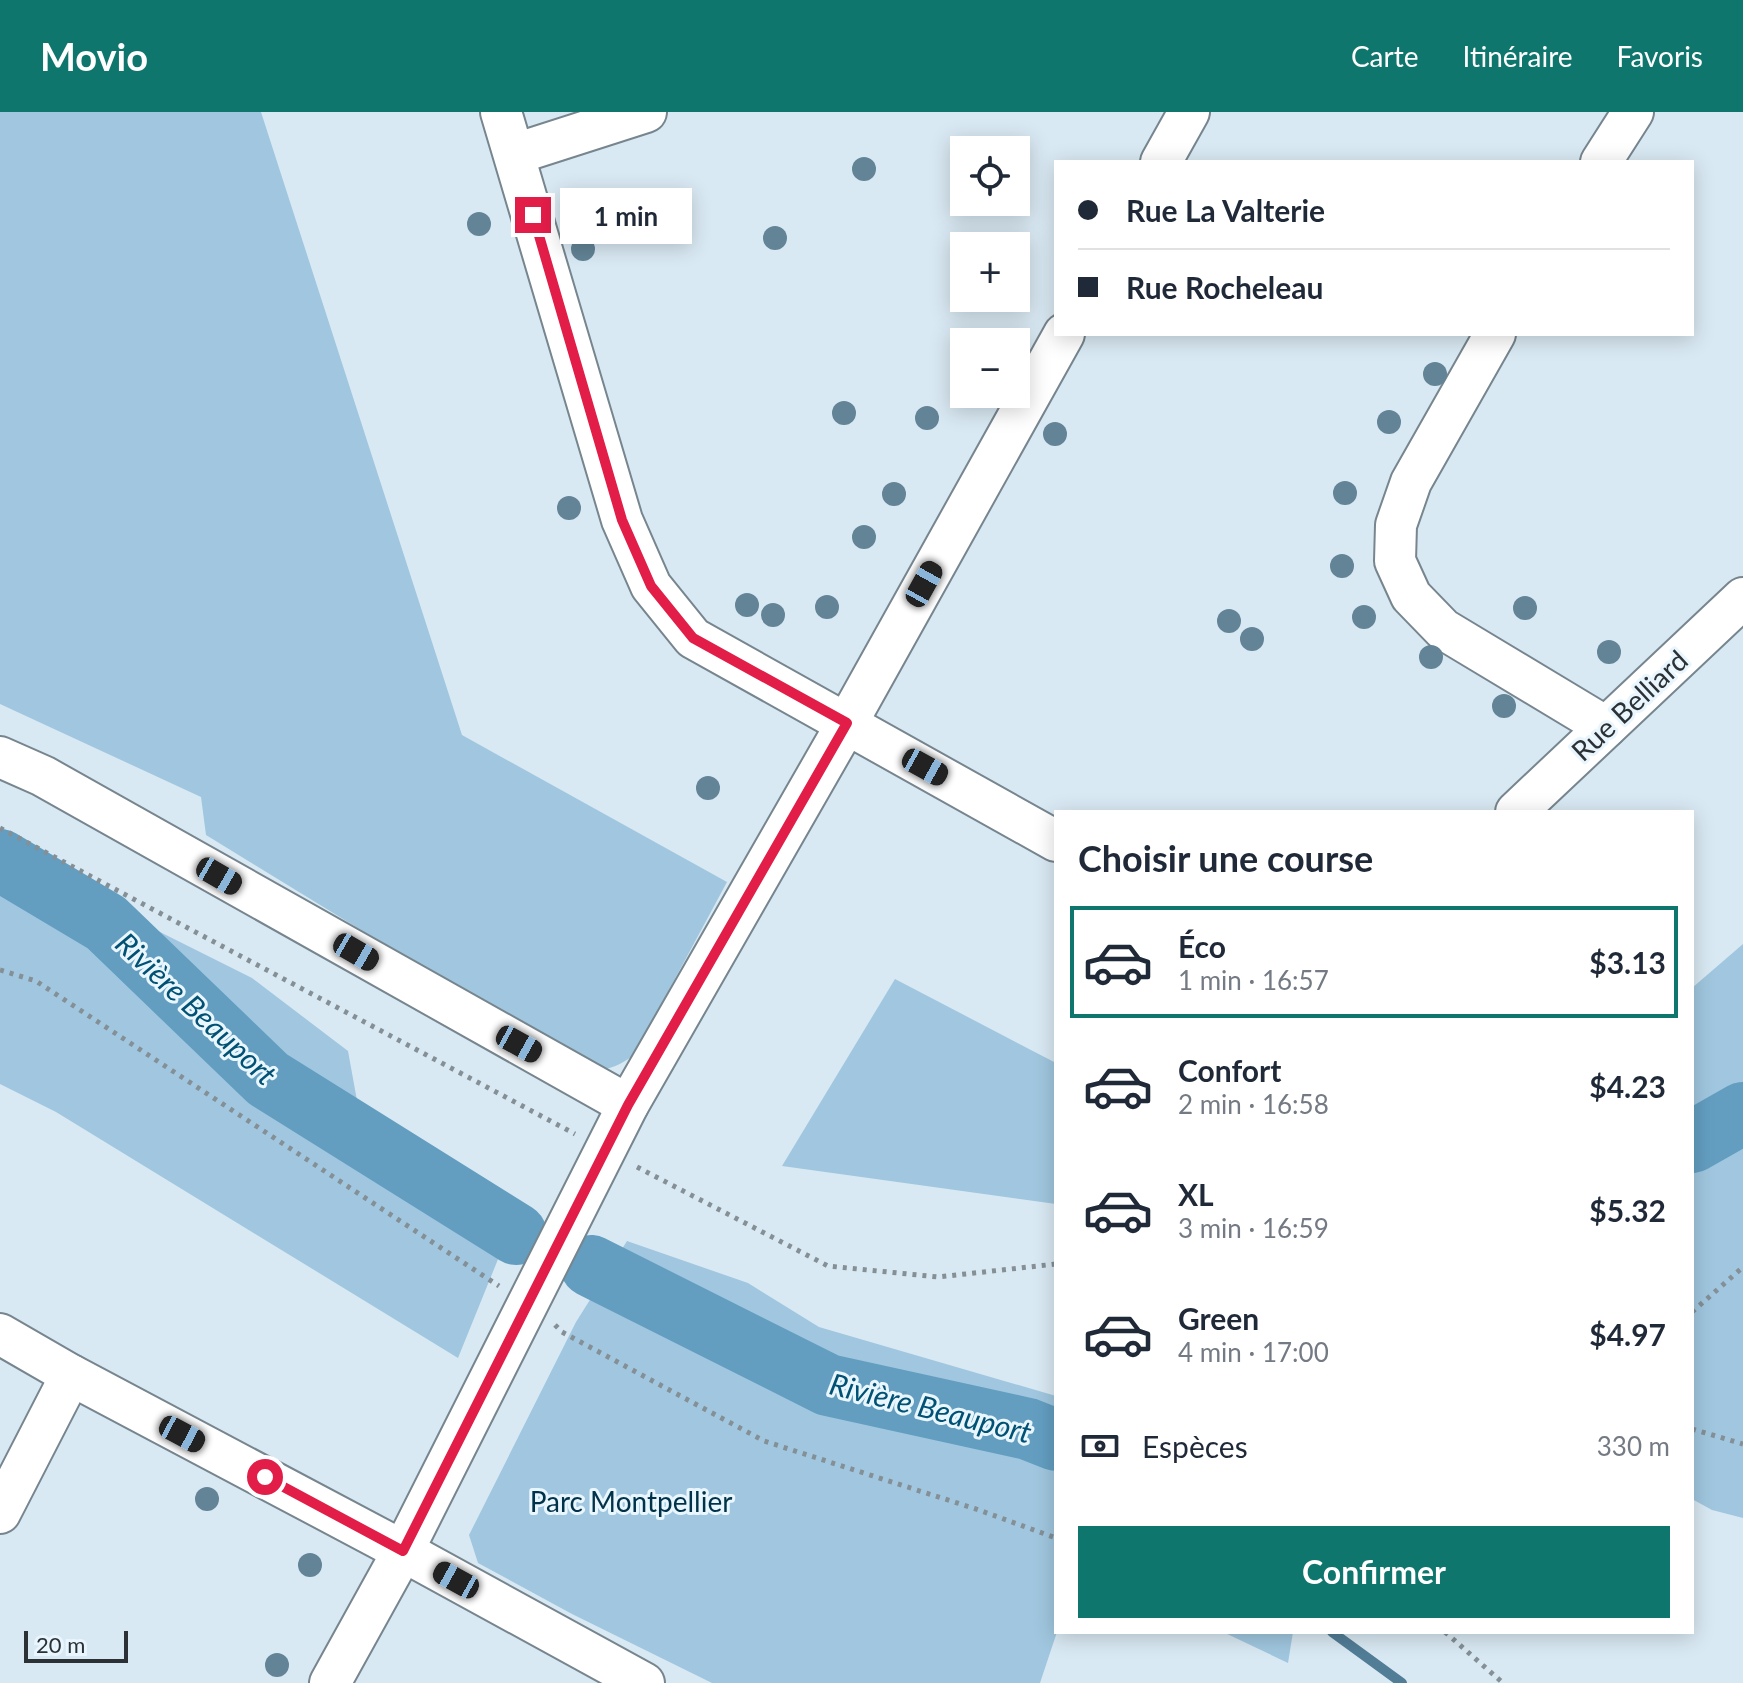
<!DOCTYPE html>
<html lang="fr">
<head>
<meta charset="utf-8">
<style>
  :root { --surface:#fff; --page:#f6f6f7; --text:#1f2937; --muted:#747a83; --line:#e0e1e3; --accent:#0f766e }
  body { margin:0; font-family:Lato,sans-serif; background:var(--page); color:var(--text); height:100vh; display:flex; flex-direction:column; font-size:30px; white-space:nowrap }
  * { box-sizing:border-box; margin:0 }
  p { font-size:26px; color:var(--muted) }
  .icon { flex:none; width:44px; height:44px; fill:none; stroke:currentColor; stroke-width:2; stroke-linecap:round; stroke-linejoin:round }
  .map { position:relative; flex:1; overflow:hidden }
  .panel { position:absolute; left:1054px; top:698px; width:640px; height:824px; display:flex; flex-direction:column; background:var(--surface); border-radius:0px; box-shadow:0 4px 20px #0003 }
  .panel>* { flex:none }
  .hud { position:absolute; left:1054px; top:48px; width:640px; height:176px; border-radius:0px; box-shadow:0 4px 20px #0003; display:grid; align-content:center; height:176px; padding:0 24px; background:var(--surface) }
  .buttons { position:absolute; left:950px; top:24px; display:grid; gap:16px }
  .buttons a { display:grid; place-items:center; width:80px; height:80px; border-radius:0px; background:var(--surface); box-shadow:0 4px 20px #0003; font-size:40px }
  .scale { position:absolute; left:24px; bottom:20px; width:104px; box-sizing:border-box; padding-left:8px; border:4px solid #2b3135; border-top:0; font-size:22px; line-height:28px; white-space:nowrap; color:#2b3135; -webkit-text-stroke:6px #e9f6fe; paint-order:stroke }
  .end { position:absolute; width:36px; height:36px; margin:-18px; border:10px solid #e11d48; background:#fff; box-shadow:0 0 0 4px #fff }
  .from { border-radius:50% }
  .bubble { position:absolute; height:56px; border-radius:0px; background:var(--surface); box-shadow:0 4px 20px #0003; font-size:26px; font-weight:700; line-height:56px; text-align:center }
  .car { position:absolute; width:24px; height:48px; margin:-24px -12px; border-radius:10px; box-shadow:0 0 6px 2px #0007; background:linear-gradient(#222 24%,#8ab4d8 0 40%,#222 0 76%,#8ab4d8 0 86%,#222 0) }
  .hud b { display:flex; align-items:center; gap:28px; height:76px; font-size:30px }
  .hud b+b { border-top:2px solid var(--line) }
  .hud i { width:20px; height:20px; background:var(--text) }
  ul { padding:0; list-style:none }
  li { display:flex; align-items:center; gap:24px; height:112px; margin:0 16px 12px; padding:0 8px; border:4px solid transparent; border-radius:0px }
  li div { flex:1 }
  li b { display:block; font-size:30px }
  li em { font-style:normal; font-weight:700 }
  li.current { border-color:var(--accent) }
  li>.icon { width:72px; height:72px; stroke-width:1.5 }
  h2 { padding:0 24px; font-size:36px; line-height:96px }
  .pay { display:flex; align-items:center; gap:20px; height:88px; padding:0 24px; font-size:30px }
  .pay p { margin-inline-start:auto }
  .action { display:flex; gap:16px; margin-top:auto; padding:16px 24px }
  .action a { flex:1; height:92px; border-radius:0px; background:var(--accent); color:#fff; font-size:32px; font-weight:700; line-height:92px; text-align:center }
  header { display:flex; align-items:center; gap:48px; box-sizing:border-box; height:112px; padding:0 40px; background:var(--accent); color:#fff }
  header strong { font-size:38px }
  nav { display:flex; gap:44px; margin-inline-start:auto; font-size:28px }
  .map>svg:first-child { display:block }
  .green { fill:#a0c7df }
  .lines { fill:none; stroke-linecap:round; stroke-linejoin:round }
  .stream { stroke:#527d97; stroke-width:10 }
  .river { stroke:#639ec1; stroke-width:62 }
  .minor-casing { stroke:#76858e; stroke-width:44 }
  .path { stroke:#848f96; stroke-width:5; stroke-dasharray:4 6; stroke-linecap:butt }
  .minor { stroke:#fff; stroke-width:40 }
  .tree { fill:#628496 }
  .route { stroke:#e11d48; stroke-width:10 }
  .labels { text-anchor:middle; dominant-baseline:central; stroke-width:6; stroke-linejoin:round; paint-order:stroke }
  .street-label { font-size:28px; fill:#2b3135; stroke:#e9f6fe }
  .park-label { font-size:28px; fill:#003249; stroke:#e9f6fe }
  .water-label { font-size:30px; font-style:italic; fill:#005173; stroke:#e9f6fe }
</style>
</head>
<body>
<header>
<strong>Movio</strong>
<nav><a>Carte</a><a>Itinéraire</a><a>Favoris</a></nav>
</header>
<div class="map">
<svg width="1743" height="1571" viewBox="0 0 1743 1571">
  <rect width="100%" height="100%" fill="#d9e9f3"/>
  <g class="green">
    <path d="M 0,0 L 261,0 L 462,623 L 727,770 L 634,943 C 617,955 608,959 588,957 L 206,723 L 201,685 L 0,592 Z"/>
    <polygon points="0,740 252,866 348,939 364,1027 505,1130 458,1246 56,1000 0,972"/>
    <polygon points="1743,832 1743,1406 1712,1398 1692,1387 1692,876"/>
    <polygon points="895,867 1056,951 1056,1092 782,1054"/>
    <polygon points="627,1129 748,1171 819,1215 1056,1284 1057,1520 1040,1571 712,1571 572,1502 478,1451 469,1423 576,1210"/>
    <polygon points="1223,1520 1293,1520 1288,1551"/>
  </g>
  <g class="lines">
    <polyline class="stream" points="1332,1520 1402,1571"/>
    <g class="river">
      <polyline points="0,748 106,811 268,967 516,1122"/>
      <polyline points="1692,1030 1743,1001"/>
      <polyline points="591,1154 828,1273 1028,1317 1056,1328"/>
    </g>
    <defs>
      <g id="minor">
        <polyline points="501,0 622,408 651,474 693,526 1056,729"/>
        <polyline points="515,42 646,0"/>
        <polyline points="1161,50 1189,0"/>
        <polyline points="1601,50 1633,0"/>
        <polyline points="1495,222 1411,370 1396,413 1395,449 1411,484 1443,517 1606,615"/>
        <polyline points="0,645 43,664 628,993"/>
        <polyline points="1516,700 1743,486"/>
        <polyline points="0,1222 71,1263 403,1439 644,1571"/>
        <polyline points="0,1401 71,1263"/>
        <polyline points="330,1571 403,1439 628,993 847,611 1064,222"/>
      </g>
    </defs>
    <use href="#minor" class="minor-casing"/>
    <g class="path">
      <polyline points="0,716 575,1022"/>
      <polyline points="0,858 36,869 499,1174"/>
      <polyline points="637,1055 828,1154 938,1165 1056,1152"/>
      <polyline points="1692,1200 1743,1155"/>
      <polyline points="555,1213 562,1220 764,1329 976,1397 1056,1426"/>
      <polyline points="1692,1317 1743,1332"/>
      <polyline points="1445,1520 1503,1571"/>
    </g>
    <use href="#minor" class="minor"/>
  </g>
  <g class="tree">
    <circle cx="864" cy="57" r="12"/>
    <circle cx="479" cy="112" r="12"/>
    <circle cx="775" cy="126" r="12"/>
    <circle cx="583" cy="137" r="12"/>
    <circle cx="1435" cy="262" r="12"/>
    <circle cx="844" cy="301" r="12"/>
    <circle cx="927" cy="306" r="12"/>
    <circle cx="1389" cy="310" r="12"/>
    <circle cx="1055" cy="322" r="12"/>
    <circle cx="1345" cy="381" r="12"/>
    <circle cx="894" cy="382" r="12"/>
    <circle cx="569" cy="396" r="12"/>
    <circle cx="864" cy="425" r="12"/>
    <circle cx="1342" cy="454" r="12"/>
    <circle cx="747" cy="493" r="12"/>
    <circle cx="827" cy="495" r="12"/>
    <circle cx="1525" cy="496" r="12"/>
    <circle cx="773" cy="503" r="12"/>
    <circle cx="1364" cy="505" r="12"/>
    <circle cx="1229" cy="509" r="12"/>
    <circle cx="1252" cy="527" r="12"/>
    <circle cx="1609" cy="540" r="12"/>
    <circle cx="1431" cy="545" r="12"/>
    <circle cx="1504" cy="594" r="12"/>
    <circle cx="708" cy="676" r="12"/>
    <circle cx="207" cy="1387" r="12"/>
    <circle cx="310" cy="1453" r="12"/>
    <circle cx="277" cy="1553" r="12"/>
  </g>
  <g class="lines">
    <polyline class="route" points="265,1365 403,1439 628,993 847,611 693,526 651,474 622,408 533,103"/>
  </g>
  <g class="labels">
    <g class="street-label">
      <text transform="translate(1629 593) rotate(-43)">Rue Belliard</text>
    </g>
    <g class="park-label">
      <text x="631" y="1389">Parc Montpellier</text>
    </g>
    <g class="water-label">
      <text transform="translate(197 896) rotate(43)">Rivière Beauport</text>
      <text transform="translate(931 1295) rotate(14)">Rivière Beauport</text>
    </g>
  </g>
</svg>
<div class="buttons">
<a><svg class="icon" aria-label="locate" viewBox="0 0 24 24"><circle cx="12" cy="12" r="6"/><path d="M12 2v4M12 18v4M2 12h4M18 12h4"/></svg></a>
<a>+</a>
<a>−</a>
</div>
<div class="scale">20 m</div>
<i class="end from" style="left:265px;top:1365px"></i>
<i class="end" style="left:533px;top:103px"></i>
<div class="bubble" style="left:560px;top:76px;width:132px">1 min</div>
<i class="car" style="left:924px;top:472px;rotate:29deg"></i>
<i class="car" style="left:925px;top:655px;rotate:119deg"></i>
<i class="car" style="left:219px;top:764px;rotate:120deg"></i>
<i class="car" style="left:356px;top:840px;rotate:120deg"></i>
<i class="car" style="left:519px;top:932px;rotate:119deg"></i>
<i class="car" style="left:182px;top:1322px;rotate:118deg"></i>
<i class="car" style="left:456px;top:1468px;rotate:299deg"></i>
<div class="hud">
<b><i class="from"></i>Rue La Valterie</b>
<b><i></i>Rue Rocheleau</b>
</div>
<section class="panel">
<h2>Choisir une course</h2>
<ul>
<li class="current"><svg class="icon" aria-label="car" viewBox="0 0 24 24"><path d="M5 17H2v-5l4-1 3-4h7l3 4 3 1v5h-3M9 17h6M6 11h13"/><circle cx="7" cy="17" r="2"/><circle cx="17" cy="17" r="2"/></svg><div><b>Éco</b><p>1 min · 16:57</p></div><em>$3.13</em></li>
<li><svg class="icon" aria-label="car" viewBox="0 0 24 24"><path d="M5 17H2v-5l4-1 3-4h7l3 4 3 1v5h-3M9 17h6M6 11h13"/><circle cx="7" cy="17" r="2"/><circle cx="17" cy="17" r="2"/></svg><div><b>Confort</b><p>2 min · 16:58</p></div><em>$4.23</em></li>
<li><svg class="icon" aria-label="car" viewBox="0 0 24 24"><path d="M5 17H2v-5l4-1 3-4h7l3 4 3 1v5h-3M9 17h6M6 11h13"/><circle cx="7" cy="17" r="2"/><circle cx="17" cy="17" r="2"/></svg><div><b>XL</b><p>3 min · 16:59</p></div><em>$5.32</em></li>
<li><svg class="icon" aria-label="car" viewBox="0 0 24 24"><path d="M5 17H2v-5l4-1 3-4h7l3 4 3 1v5h-3M9 17h6M6 11h13"/><circle cx="7" cy="17" r="2"/><circle cx="17" cy="17" r="2"/></svg><div><b>Green</b><p>4 min · 17:00</p></div><em>$4.97</em></li>
</ul>
<div class="pay"><svg class="icon" aria-label="cash" viewBox="0 0 24 24"><path d="M3 7h18v10H3z"/><circle cx="12" cy="12" r="2"/></svg>Espèces<p>330 m</p></div>
<div class="action"><a>Confirmer</a></div>
</section>
</div>
</body>
</html>
